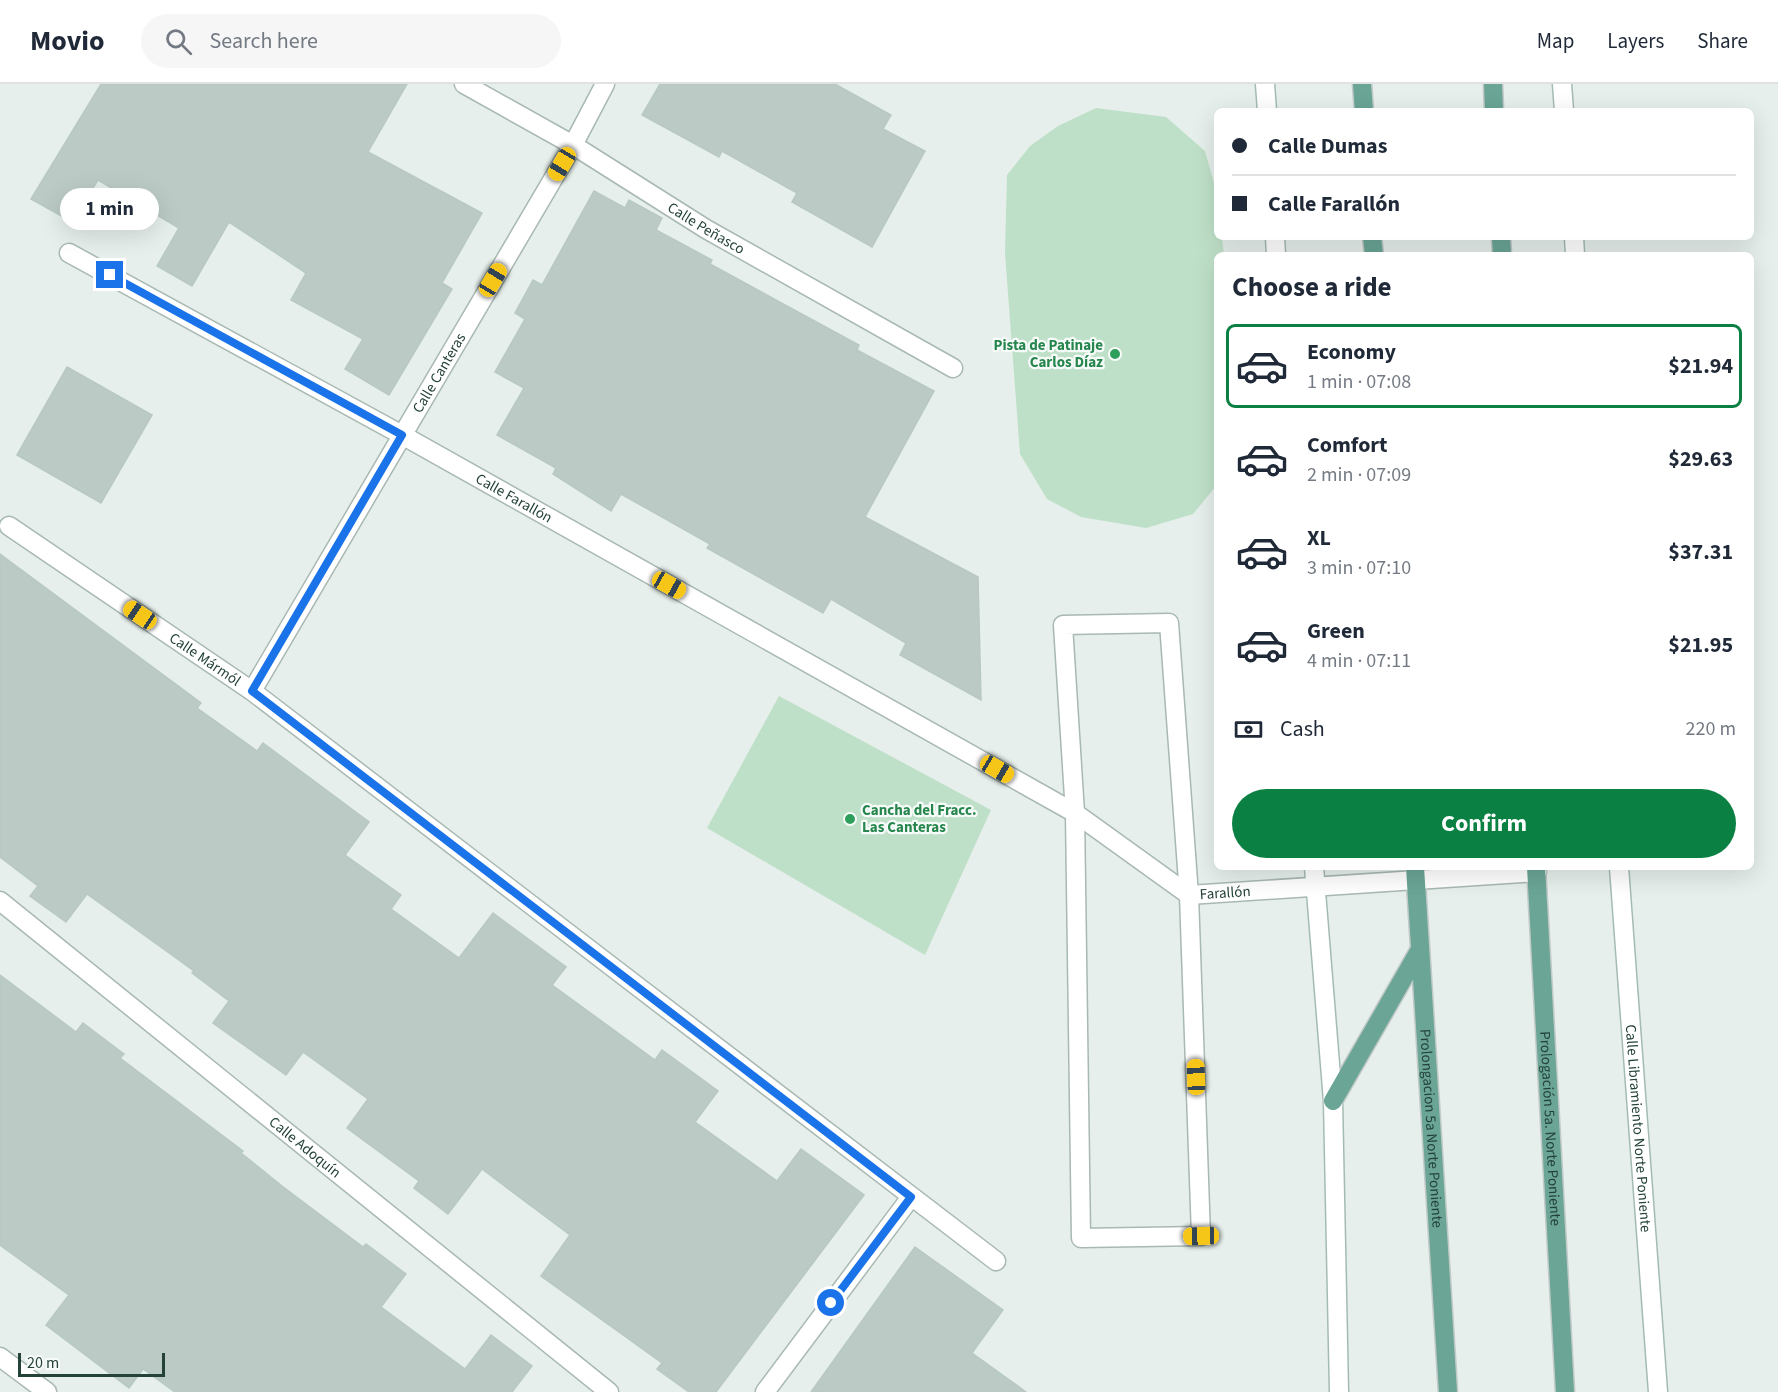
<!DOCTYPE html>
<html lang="en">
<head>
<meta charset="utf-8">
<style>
  :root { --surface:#fff; --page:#f6f6f7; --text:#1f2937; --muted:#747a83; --line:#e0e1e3; --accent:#0b8043 }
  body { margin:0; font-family:"Source Sans 3",sans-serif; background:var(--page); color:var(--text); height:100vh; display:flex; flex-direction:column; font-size:22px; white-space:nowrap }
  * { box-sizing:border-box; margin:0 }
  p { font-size:20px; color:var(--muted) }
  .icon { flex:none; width:33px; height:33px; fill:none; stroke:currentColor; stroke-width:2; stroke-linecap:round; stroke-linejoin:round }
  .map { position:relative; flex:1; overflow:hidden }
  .panel { position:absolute; left:1214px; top:168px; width:540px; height:618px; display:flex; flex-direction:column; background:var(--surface); border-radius:9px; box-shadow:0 6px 24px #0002 }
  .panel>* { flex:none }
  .banner { position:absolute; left:1214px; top:24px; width:540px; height:132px; border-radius:9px; box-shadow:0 6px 24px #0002; display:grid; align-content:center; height:132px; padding:0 18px; background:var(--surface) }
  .scale { position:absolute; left:18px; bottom:15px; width:147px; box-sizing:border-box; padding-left:6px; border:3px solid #24423a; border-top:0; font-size:16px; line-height:21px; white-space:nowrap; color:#24423a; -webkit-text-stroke:4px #f7fbf9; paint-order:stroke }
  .end { position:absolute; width:27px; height:27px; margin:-14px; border:8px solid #1a73e8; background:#fff; box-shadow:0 0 0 3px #fff }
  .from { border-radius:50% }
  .bubble { position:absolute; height:42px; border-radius:21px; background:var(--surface); box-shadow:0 6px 24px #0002; font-size:20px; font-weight:700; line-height:42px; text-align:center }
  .car { position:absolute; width:18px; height:36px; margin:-18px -9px; border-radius:8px; box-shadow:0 0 4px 2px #0007; background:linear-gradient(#f5c518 24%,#345 0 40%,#f5c518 0 76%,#345 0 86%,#f5c518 0) }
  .banner b { display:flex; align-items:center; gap:21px; height:57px; font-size:22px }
  .banner b+b { border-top:2px solid var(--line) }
  .banner i { width:15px; height:15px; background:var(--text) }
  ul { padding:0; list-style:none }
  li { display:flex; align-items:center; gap:18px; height:84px; margin:0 12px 9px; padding:0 6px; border:3px solid transparent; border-radius:9px }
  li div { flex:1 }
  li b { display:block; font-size:22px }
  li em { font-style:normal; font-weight:700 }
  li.on { border-color:var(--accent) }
  li>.icon { width:54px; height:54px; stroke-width:1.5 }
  h2 { padding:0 18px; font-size:27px; line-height:72px }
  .pay { display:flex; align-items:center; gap:15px; height:66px; padding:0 18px; font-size:22px }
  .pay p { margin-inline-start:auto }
  .cta { display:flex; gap:12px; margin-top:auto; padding:12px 18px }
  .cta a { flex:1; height:69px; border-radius:36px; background:var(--accent); color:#fff; font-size:24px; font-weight:700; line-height:69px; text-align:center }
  header { display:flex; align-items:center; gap:36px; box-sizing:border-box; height:84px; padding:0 30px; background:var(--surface); border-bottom:2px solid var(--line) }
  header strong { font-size:28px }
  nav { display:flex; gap:33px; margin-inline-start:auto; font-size:21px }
  .search { width:420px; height:54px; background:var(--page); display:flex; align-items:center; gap:15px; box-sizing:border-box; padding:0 21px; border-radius:33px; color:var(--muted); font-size:22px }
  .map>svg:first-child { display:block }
  .green { fill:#bfe0c8 }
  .building { fill:#bbcac4; stroke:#b8c9c2; stroke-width:1.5 }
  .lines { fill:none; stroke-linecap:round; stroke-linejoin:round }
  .lane-casing { stroke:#a8b8b2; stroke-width:21 }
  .street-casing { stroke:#a8b8b2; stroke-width:21 }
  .secondary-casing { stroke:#a4bbb3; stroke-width:21 }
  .primary-casing { stroke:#c2cac8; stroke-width:21 }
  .lane { stroke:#fff; stroke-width:18 }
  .street { stroke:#fff; stroke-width:18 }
  .secondary { stroke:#fff; stroke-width:18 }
  .primary { stroke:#6aa596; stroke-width:18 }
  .route { stroke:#1a73e8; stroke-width:8 }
  .leisure-dot { fill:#2e9e5b; stroke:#f7fbf9; stroke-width:2 }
  .labels { text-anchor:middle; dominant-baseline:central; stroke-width:4.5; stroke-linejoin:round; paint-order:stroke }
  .street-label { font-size:15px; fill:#24423a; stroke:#f7fbf9 }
  .leisure-label { font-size:15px; font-weight:bold; fill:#27864d; stroke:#f7fbf9; text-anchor:end }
</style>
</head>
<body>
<header>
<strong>Movio</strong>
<div class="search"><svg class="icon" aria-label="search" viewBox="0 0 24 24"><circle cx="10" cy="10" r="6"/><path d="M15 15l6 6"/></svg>Search here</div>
<nav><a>Map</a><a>Layers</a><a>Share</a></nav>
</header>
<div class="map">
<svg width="1778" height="1308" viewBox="0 0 1778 1308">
  <rect width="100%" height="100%" fill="#e6efeb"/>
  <g class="green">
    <polygon points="1096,24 1166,33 1205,67 1216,106 1216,153 1222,153 1224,171 1216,171 1216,402 1193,430 1146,444 1081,433 1047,415 1020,370 1005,169 1007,91 1030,62 1058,42"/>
    <polygon points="779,612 991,726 925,871 707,744"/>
  </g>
  <g class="building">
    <polygon points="101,0 407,0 368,68 482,129 442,199 452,205 389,311 345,285 363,255 291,216 306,189 229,138 192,202 157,182 179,144 98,96 72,138 31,115"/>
    <polygon points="660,0 835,0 891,31 883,45 925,67 872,163 792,118 797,109 722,67 719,73 642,31"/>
    <polygon points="594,107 625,124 629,116 662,134 656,146 712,176 710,180 859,261 857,266 934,307 865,433 978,493 981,616 900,571 906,559 831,515 823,529 707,464 710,460 621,410 611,427 553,390 556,384 497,351 524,304 495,288 525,235 515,229 533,196 542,201"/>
    <polygon points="67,283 152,331 101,419 17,371"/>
    <polygon points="0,470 201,619 197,624 257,667 263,659 369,738 345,771 401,811 391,825 459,874 493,829 566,883 552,901 655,976 662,966 718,1007 695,1038 777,1097 801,1065 864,1111 716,1308 689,1308 657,1285 662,1279 541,1192 570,1151 482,1085 448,1130 414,1104 419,1097 347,1044 368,1015 303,968 286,991 213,939 229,917 192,889 194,887 87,810 66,838 30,812 38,802 0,773"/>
    <polygon points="0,891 76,948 83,939 124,970 120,974 243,1067 241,1069 282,1102 363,1163 366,1160 406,1190 381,1223 465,1285 491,1251 532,1282 512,1308 175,1308 143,1285 129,1304 46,1241 69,1211 0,1161"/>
    <polygon points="915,1163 1003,1226 972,1269 1026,1308 811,1308"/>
  </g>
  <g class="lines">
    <defs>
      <polygon id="lane" points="1169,539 1189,811 1201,1152 1081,1154 1075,729 1063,541"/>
      <g id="street">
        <path id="s1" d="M 464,0 L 573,61 L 706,145 L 953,284"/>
        <path id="s2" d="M 69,169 L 402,351 L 1075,729 L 1189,811 L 1537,788"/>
        <path id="s3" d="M 9,442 L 252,607 L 996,1177"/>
        <path id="s4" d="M 252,607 L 573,61 L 605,0"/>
        <path id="s5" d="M 0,817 L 609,1308"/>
        <polyline points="0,1273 47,1308"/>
        <polyline points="765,1308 911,1113"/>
      </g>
      <g id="secondary">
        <polyline points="1265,0 1267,27"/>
        <polyline points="1562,0 1564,27"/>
        <polyline points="1275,153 1276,171"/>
        <polyline points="1574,153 1575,171"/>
        <polyline points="1314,783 1333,1017 1339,1308"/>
        <path id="s6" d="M 1619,783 L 1658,1308"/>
      </g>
      <g id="primary">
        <polyline points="1362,0 1364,27"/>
        <polyline points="1493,0 1494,27"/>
        <polyline points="1372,153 1374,171"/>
        <polyline points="1501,153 1502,171"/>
        <path id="s7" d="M 1415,783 L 1448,1308"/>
        <path id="s8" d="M 1536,783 L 1565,1308"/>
        <polyline points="1333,1017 1419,867"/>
      </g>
    </defs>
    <use href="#lane" class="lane-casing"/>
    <use href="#street" class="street-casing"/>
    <use href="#secondary" class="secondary-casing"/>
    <use href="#primary" class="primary-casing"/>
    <use href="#lane" class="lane"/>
    <use href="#street" class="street"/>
    <use href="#secondary" class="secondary"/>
    <use href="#primary" class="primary"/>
  </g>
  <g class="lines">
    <polyline class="route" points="110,191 402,351 252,607 911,1113 831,1219"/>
  </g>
  <g class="leisure-dot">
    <circle cx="1115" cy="270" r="6"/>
    <circle cx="850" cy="735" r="6"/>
  </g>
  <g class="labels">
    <g class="street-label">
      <text stroke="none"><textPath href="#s1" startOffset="282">Calle Peñasco</textPath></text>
      <text stroke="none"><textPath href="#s4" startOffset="369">Calle Canteras</textPath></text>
      <text stroke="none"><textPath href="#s2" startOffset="508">Calle Farallón</textPath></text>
      <text stroke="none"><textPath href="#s3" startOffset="237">Calle Mármól</textPath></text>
      <text stroke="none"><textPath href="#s2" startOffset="1328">Farallón</textPath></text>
      <text stroke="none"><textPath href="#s8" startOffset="262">Prologación 5a. Norte Poniente</textPath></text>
      <text stroke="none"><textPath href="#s7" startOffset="262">Prolongacion 5a Norte Poniente</textPath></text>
      <text stroke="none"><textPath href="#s6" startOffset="262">Calle Libramiento Norte Poniente</textPath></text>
      <text stroke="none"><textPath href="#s5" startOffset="392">Calle Adoquín</textPath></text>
    </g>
    <g class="leisure-label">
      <text x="1103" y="261">Pista de Patinaje<tspan x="1103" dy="17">Carlos Díaz</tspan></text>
      <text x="862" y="726" text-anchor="start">Cancha del Fracc.<tspan x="862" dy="17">Las Canteras</tspan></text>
    </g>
  </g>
</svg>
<div class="scale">20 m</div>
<i class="end from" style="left:831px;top:1219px"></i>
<i class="end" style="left:110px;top:191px"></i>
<div class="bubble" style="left:60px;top:104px;width:99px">1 min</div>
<i class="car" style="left:562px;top:80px;rotate:211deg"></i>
<i class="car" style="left:493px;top:196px;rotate:31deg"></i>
<i class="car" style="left:669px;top:501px;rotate:119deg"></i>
<i class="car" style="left:140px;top:531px;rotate:304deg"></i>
<i class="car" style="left:997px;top:685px;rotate:120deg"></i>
<i class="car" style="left:1196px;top:993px;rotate:358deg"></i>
<i class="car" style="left:1201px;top:1152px;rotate:269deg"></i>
<div class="banner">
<b><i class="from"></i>Calle Dumas</b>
<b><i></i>Calle Farallón</b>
</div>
<section class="panel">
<h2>Choose a ride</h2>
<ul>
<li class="on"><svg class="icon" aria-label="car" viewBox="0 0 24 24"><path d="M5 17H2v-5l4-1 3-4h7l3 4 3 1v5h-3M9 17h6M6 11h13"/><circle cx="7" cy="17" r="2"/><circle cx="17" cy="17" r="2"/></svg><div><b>Economy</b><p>1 min · 07:08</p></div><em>$21.94</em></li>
<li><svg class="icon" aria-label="car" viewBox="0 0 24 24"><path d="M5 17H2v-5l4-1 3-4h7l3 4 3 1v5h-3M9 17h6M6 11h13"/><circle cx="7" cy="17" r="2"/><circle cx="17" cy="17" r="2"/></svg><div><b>Comfort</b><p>2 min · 07:09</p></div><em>$29.63</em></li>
<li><svg class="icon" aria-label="car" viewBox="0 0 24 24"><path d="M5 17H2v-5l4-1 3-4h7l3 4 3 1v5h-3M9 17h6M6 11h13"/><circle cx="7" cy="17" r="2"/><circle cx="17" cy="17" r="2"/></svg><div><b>XL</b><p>3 min · 07:10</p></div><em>$37.31</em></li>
<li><svg class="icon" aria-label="car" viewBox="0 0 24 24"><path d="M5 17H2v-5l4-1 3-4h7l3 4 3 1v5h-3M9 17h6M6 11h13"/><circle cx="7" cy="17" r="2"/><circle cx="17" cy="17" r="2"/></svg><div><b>Green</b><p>4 min · 07:11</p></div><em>$21.95</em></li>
</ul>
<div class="pay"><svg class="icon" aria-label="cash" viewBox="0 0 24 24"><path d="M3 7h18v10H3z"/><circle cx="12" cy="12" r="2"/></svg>Cash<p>220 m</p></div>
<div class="cta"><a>Confirm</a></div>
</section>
</div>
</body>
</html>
